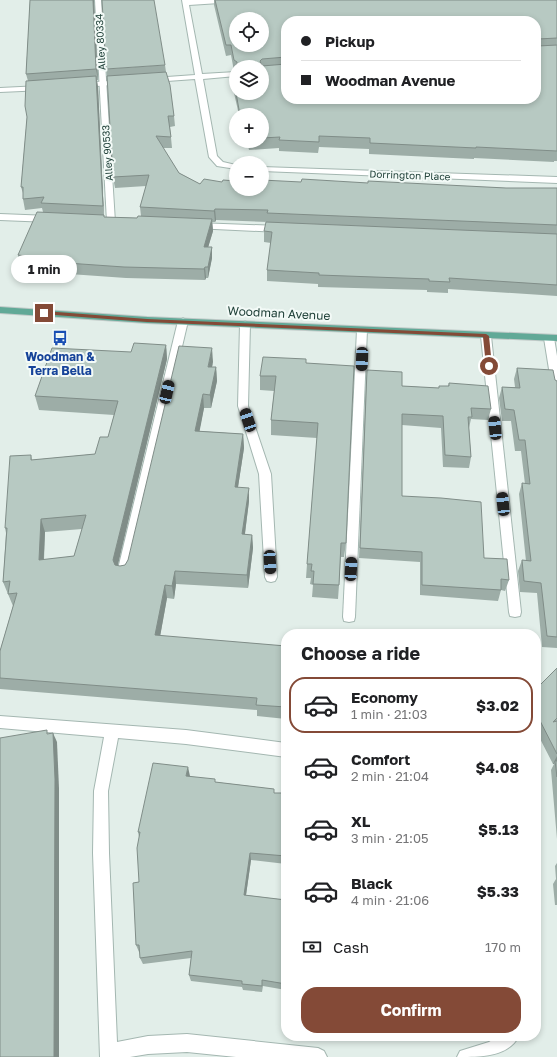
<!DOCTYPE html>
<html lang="en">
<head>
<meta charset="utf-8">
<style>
  :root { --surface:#fff; --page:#f6f6f6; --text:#202124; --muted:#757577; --line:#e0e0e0; --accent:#844a37 }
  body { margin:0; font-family:"Golos Text",sans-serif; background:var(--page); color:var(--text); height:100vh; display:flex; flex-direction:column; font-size:15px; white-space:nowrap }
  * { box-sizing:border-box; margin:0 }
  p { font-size:13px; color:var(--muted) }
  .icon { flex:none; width:22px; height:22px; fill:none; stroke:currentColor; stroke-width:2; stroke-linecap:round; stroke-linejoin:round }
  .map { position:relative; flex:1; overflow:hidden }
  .details { position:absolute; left:281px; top:629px; width:260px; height:412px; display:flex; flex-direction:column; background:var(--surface); border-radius:16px; box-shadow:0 2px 6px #0003 }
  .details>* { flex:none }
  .banner { position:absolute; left:281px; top:16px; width:260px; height:88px; border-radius:16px; box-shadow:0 2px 6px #0003; display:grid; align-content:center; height:88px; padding:0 20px; background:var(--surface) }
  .buttons { position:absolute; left:229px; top:12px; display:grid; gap:8px }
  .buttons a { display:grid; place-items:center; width:40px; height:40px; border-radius:50%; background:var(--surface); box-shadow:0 2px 6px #0003; font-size:20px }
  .end { position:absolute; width:18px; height:18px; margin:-9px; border:5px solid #844a37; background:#fff; box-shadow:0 0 0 2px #fff }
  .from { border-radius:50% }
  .bubble { position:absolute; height:28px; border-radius:14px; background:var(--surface); box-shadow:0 2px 6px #0003; font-size:13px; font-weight:700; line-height:28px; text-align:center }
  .car { position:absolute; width:12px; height:24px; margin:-12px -6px; border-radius:5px; box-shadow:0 0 3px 1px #0007; background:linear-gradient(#222 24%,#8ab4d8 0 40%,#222 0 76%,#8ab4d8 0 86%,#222 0) }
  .banner b { display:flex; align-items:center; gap:14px; height:38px; font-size:15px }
  .banner b+b { border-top:1px solid var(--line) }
  .banner i { width:10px; height:10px; background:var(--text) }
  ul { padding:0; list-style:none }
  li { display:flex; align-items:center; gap:12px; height:56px; margin:0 8px 6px; padding:0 12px; border:2px solid transparent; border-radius:16px }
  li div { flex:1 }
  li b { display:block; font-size:15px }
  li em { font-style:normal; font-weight:700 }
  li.active { border-color:var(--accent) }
  li>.icon { width:36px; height:36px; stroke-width:1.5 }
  h2 { padding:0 20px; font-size:18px; line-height:48px }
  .pay { display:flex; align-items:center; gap:10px; height:44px; padding:0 20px; font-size:15px }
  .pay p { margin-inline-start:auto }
  .action { display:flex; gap:8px; margin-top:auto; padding:8px 20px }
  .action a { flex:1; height:46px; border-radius:16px; background:var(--accent); color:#fff; font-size:16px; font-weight:700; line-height:46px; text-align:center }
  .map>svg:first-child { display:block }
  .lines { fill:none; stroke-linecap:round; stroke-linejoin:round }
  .service-casing { stroke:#a4b7b1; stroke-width:2 }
  .minor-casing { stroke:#a4b7b1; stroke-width:2 }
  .primary-casing { stroke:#c1cac8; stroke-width:2 }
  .service { fill:#fff; fill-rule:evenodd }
  .minor { fill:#fff; fill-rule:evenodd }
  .primary { fill:#61a997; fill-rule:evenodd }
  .wall { fill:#9dada7; fill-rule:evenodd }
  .shaded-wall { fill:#808d88 }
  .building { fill:#b7c9c2; stroke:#808d88; fill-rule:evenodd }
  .route { fill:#844a37 }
  .labels { text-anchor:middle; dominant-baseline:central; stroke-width:4; stroke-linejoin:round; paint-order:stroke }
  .far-street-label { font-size:10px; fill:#204139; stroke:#f3faf7 }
  .street-label { font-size:12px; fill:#204139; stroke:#f3faf7 }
  .transit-label { font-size:12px; font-weight:bold; fill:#164399; stroke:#f3faf7 }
</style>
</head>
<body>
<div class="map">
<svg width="557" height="1057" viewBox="0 0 557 1057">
  <rect width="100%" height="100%" fill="#e2eee9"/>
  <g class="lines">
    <defs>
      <g id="service">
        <polygon points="95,0 101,0 115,222 111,225 107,222"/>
        <polygon points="0,214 50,216 54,219 50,222 0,220"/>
        <polygon points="197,223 280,226 284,229 280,232 194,228 193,226"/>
        <polygon points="183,318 188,321 129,573 127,577 123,578 119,577 117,573 178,321"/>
        <polygon points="245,321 250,324 248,406 271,474 277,577 275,581 271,582 267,581 265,577 259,474 238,406 240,324"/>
        <polygon points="362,327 367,330 355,617 354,621 349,622 344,621 343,617 357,330"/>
        <polygon points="486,333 491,336 521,612 520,616 515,617 510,616 509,612 481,336"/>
        <polygon points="549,335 554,338 557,356 557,392 553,391 552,388 544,338"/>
        <polygon points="0,716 186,730 286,743 286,757 186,744 118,738 108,791 109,853 117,1042 148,1036 187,1034 318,1048 324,1051 327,1057 236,1057 187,1052 148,1054 130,1057 100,1057 93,853 94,791 104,737 0,728"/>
        <path d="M 498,1036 L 519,1036 C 508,1057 481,1057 457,1057 L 460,1051 L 489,1042 Z"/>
      </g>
      <g id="minor">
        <polygon points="182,0 238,0 235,2 189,5 202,74 236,72 236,76 203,79 217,156 223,162 236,165 236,169 217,166 209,157 195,79 153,82 149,80 153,78 195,75"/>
        <polygon points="123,80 127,82 126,84 82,87 78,85 82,83"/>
        <polygon points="41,86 44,86 44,90 0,92 0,88"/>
        <polygon points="262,167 557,177 557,183 262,171"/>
      </g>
      <polygon id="primary" points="0,307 147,317 557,335 557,341 147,323 0,313"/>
    </defs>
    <use href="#service" class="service-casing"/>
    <use href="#minor" class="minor-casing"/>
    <use href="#primary" class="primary-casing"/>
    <use href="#service" class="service"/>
    <use href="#minor" class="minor"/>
    <use href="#primary" class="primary"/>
  </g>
  <g class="wall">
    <polygon points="30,0 94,0 98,80 97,80 98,87 104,217 137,218 141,216 140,207 146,186 115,188 113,177 107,76 106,69 165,65 166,72 174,116 175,126 170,127 172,148 163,148 179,173 200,184 236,189 301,182 368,183 506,188 557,188 557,296 448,289 448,293 427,292 427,290 318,287 318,284 267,281 267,270 271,243 264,242 264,231 268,222 216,220 215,222 212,222 213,231 208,247 212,247 212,258 208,278 206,278 205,280 126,278 27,271 26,267 20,267 18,255 43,212 42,208 25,210 23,199 23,193 21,187 27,117 28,81 26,74"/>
    <path d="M 214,0 L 557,0 L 557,161 L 554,161 L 554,162 L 474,158 L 474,159 L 369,154 L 369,149 L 319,147 L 318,153 L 279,151 L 279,148 L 249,150 L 247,141 L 262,141 L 262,115 L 239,115 L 234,93 L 234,82 L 262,93 L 236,67 L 236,79 L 235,71 L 234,71 L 231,55 L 226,56 L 214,5 ZM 286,21 L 536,99 L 286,99 Z"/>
    <path d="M 166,345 L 167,359 L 117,566 L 120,566 L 125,565 L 128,560 L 213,362 L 212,367 L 216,367 L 217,381 L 211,408 L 204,408 L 199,431 L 243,434 L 244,448 L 238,487 L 249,501 L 245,534 L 252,535 L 253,548 L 248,588 L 176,584 L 174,599 L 167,598 L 160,636 L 286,646 L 286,719 L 257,716 L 257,710 L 0,689 L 0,651 L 13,606 L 3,582 L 6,533 L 5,528 L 31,455 L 32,460 L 95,454 L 108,437 L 114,415 L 39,410 L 35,396 L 131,352 ZM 82,529 L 74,556 L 44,560 L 45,532 Z"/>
    <polygon points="306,363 346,543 344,557 341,557 338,599 312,597 313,585 310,584 311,578 306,578 307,564 317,438 271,435 271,420 274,391 260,390 260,376"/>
    <polygon points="517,368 557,381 557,648 542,647 537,593 520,592 518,571 522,560 526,561 519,494 522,483 525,484 521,451 515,451 511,421 502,421 499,398 502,387 515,387 514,379"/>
    <polygon points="367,370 402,386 439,388 448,386 449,383 491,409 488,420 471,419 469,428 471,457 469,468 443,467 441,428 402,425 402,496 484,558 509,580 505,591 501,590 498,601 420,595 420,562 359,558 366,381"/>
    <polygon points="557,668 557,839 551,770 554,764 553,764 536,731 536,689"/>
    <polygon points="215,779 215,782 274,789 274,793 286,793 286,864 251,860 246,895 286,900 286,990 263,986 262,992 243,990 242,987 191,981 189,975 191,958 143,964 140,958 140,952 139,952 136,945 139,882 139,837 138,832"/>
    <polygon points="557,863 557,905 555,905 553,884 556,879 555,866"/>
  </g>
  <g class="shaded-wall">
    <polygon points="93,0 94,0 98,80 96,69"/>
    <polygon points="96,76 98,87 104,217 103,206"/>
    <polygon points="215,209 216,220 215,222 214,211"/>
    <polygon points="212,219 213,231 205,258 204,247"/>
    <polygon points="212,247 212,258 208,278 208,267"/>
    <polygon points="205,267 206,278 205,280 204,269"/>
    <polygon points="166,345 167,359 116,573 113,560"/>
    <polygon points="212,348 213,362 209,381 208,367"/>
    <polygon points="216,367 217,381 211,408 210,395"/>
    <polygon points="203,394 204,408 197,445 195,431"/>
    <polygon points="243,434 244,448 236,500 235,487"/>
    <polygon points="249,488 249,501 243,548 242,534"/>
    <polygon points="41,519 45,532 43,573 39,560"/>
    <polygon points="252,535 253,548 248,588 247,575"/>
    <polygon points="175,571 176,584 174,599 172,586"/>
    <polygon points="165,585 167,598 158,648 155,635"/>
    <polygon points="53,733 57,742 59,788 59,1057 54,1057"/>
    <polygon points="557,756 557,763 555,761 554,764 553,764"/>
    <polygon points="188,767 190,776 188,785 186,776"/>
    <polygon points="250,853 251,860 245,902 244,895"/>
  </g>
  <g class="building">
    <polygon points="30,0 93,0 96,69 26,74"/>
    <polygon points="102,0 154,0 165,65 106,69"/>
    <path d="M 215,0 L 557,0 L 557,38 L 538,39 L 537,41 L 538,46 L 557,45 L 557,151 L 476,147 L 476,148 L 370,143 L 370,138 L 319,136 L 319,142 L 279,140 L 280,137 L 262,138 L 262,115 L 240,115 L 234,82 L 236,82 L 236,93 L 262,93 L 262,67 L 236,67 L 236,70 L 235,67 L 237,65 L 237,62 L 234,60 L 231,45 L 226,45 ZM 236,19 L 262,19 L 262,45 L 236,45 ZM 286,21 L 536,21 L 536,99 L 286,99 L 286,64 L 262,66 L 260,61 L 262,59 L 286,57 Z"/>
    <polygon points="166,72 170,85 174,116 168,116 171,137 156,136 179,173 200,184 204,179 222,182 223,180 236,181 236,189 262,189 262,180 301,182 302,179 368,183 368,181 506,188 557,188 557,225 267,213 268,210 215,209 214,211 140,207 149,175 113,177 107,76"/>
    <polygon points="96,76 103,206 41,203 44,197 23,199 23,187 21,187 27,117 25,106 26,81"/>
    <polygon points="37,212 104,215 104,217 137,218 138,216 212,219 204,247 212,247 208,267 205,267 204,269 124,267 24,260 26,256 18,255"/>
    <polygon points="266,222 557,234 557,285 449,278 450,282 429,281 429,279 319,275 319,273 267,270 272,232 264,231"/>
    <path d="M 134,343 L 166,345 L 113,560 L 115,565 L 120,566 L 125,565 L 128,560 L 179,346 L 212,348 L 208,367 L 216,367 L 210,395 L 203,394 L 195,431 L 243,434 L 235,487 L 249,488 L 242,534 L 252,535 L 247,575 L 175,571 L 172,586 L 165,585 L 155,635 L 286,646 L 286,707 L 256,705 L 257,698 L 0,678 L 0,651 L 17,593 L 8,594 L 10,581 L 3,582 L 7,528 L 5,528 L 10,456 L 31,455 L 31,460 L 95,454 L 100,437 L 108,437 L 118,401 L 35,396 L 52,348 L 131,352 ZM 86,515 L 74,556 L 39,560 L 41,519 Z"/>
    <polygon points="263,357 306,359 306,363 354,366 346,543 341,543 339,585 313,584 314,571 311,571 312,564 307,564 318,423 271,420 276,376 260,376"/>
    <polygon points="517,368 553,370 555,380 557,381 557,637 547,636 541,583 524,581 522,560 531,561 522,483 530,484 525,440 519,440 514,410 505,409 502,387 520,388"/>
    <polygon points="367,370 402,372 402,386 439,388 439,386 449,386 449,383 488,386 491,409 471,408 472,417 468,417 471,457 445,455 443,416 402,414 402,496 441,498 481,502 484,558 507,559 509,580 501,579 501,590 422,585 422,552 360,548"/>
    <polygon points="557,668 557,718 553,722 557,721 557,754 536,713 536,689"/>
    <polygon points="47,730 47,734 53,733 55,779 54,1057 0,1057 0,738"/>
    <polygon points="555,761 557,761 557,777"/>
    <polygon points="153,763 188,767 186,776 215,779 215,782 274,789 274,793 286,793 286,856 250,853 244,895 286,900 286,984 262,980 262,986 242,984 242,981 189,975 192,951 140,958 139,945 136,945 133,883 139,882 137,848 140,832 138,832"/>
  </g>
  <polygon class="route" points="44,311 147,319 486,334 489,336 492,366 489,368 486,366 483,337 147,322 42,314 42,313"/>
  <defs>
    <symbol id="bus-bare" viewBox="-9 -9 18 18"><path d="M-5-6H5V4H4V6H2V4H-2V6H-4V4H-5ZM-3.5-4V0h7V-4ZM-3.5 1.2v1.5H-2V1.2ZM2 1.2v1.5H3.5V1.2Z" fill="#1a4fb4" stroke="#f3faf7" stroke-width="2.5" paint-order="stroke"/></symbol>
  </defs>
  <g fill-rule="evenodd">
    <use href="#bus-bare" x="49" y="327" width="22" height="22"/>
  </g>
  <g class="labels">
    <g class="far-street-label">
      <text transform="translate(100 42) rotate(-93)">Alley 80334</text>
      <text transform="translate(107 153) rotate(-94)">Alley 90533</text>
      <text transform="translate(410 175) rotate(2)">Dorrington Place</text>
    </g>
    <g class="street-label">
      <text transform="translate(279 313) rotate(3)">Woodman Avenue</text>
    </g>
    <g class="transit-label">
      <text x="60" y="356">Woodman &amp;<tspan x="60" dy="14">Terra Bella</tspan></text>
    </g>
  </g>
</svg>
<div class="buttons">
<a><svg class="icon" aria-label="locate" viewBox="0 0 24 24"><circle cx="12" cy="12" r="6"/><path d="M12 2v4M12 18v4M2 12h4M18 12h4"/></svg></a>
<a><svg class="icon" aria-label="layers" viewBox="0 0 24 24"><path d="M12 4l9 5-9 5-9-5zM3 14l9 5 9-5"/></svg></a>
<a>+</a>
<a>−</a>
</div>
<i class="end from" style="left:489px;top:366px"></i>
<i class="end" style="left:44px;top:313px"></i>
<div class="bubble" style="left:11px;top:255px;width:66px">1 min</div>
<i class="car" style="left:362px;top:359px;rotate:182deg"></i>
<i class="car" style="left:167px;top:392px;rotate:13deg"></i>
<i class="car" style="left:248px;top:420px;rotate:342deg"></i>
<i class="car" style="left:495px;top:428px;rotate:354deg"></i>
<i class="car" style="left:503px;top:504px;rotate:354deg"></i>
<i class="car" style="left:270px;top:562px;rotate:177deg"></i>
<i class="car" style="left:351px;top:569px;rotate:3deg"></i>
<div class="banner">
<b><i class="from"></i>Pickup</b>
<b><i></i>Woodman Avenue</b>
</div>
<section class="details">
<h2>Choose a ride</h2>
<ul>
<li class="active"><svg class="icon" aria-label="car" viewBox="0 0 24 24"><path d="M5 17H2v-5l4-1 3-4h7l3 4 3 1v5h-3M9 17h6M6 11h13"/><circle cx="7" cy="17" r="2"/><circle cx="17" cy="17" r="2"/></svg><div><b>Economy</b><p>1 min · 21:03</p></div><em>$3.02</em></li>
<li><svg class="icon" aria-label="car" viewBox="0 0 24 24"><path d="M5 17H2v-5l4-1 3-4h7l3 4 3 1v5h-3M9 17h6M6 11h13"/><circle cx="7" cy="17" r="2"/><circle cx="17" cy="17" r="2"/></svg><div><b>Comfort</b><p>2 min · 21:04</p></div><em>$4.08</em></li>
<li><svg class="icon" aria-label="car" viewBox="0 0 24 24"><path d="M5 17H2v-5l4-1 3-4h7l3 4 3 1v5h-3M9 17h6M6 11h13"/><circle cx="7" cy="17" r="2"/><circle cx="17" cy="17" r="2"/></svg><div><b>XL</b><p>3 min · 21:05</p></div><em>$5.13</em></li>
<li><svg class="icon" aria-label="car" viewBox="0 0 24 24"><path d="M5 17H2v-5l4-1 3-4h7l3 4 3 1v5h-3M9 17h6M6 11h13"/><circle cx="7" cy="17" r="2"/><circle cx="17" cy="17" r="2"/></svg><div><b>Black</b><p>4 min · 21:06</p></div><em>$5.33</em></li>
</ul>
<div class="pay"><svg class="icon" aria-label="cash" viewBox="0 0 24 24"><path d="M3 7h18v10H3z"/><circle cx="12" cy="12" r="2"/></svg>Cash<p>170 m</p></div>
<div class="action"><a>Confirm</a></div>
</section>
</div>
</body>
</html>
